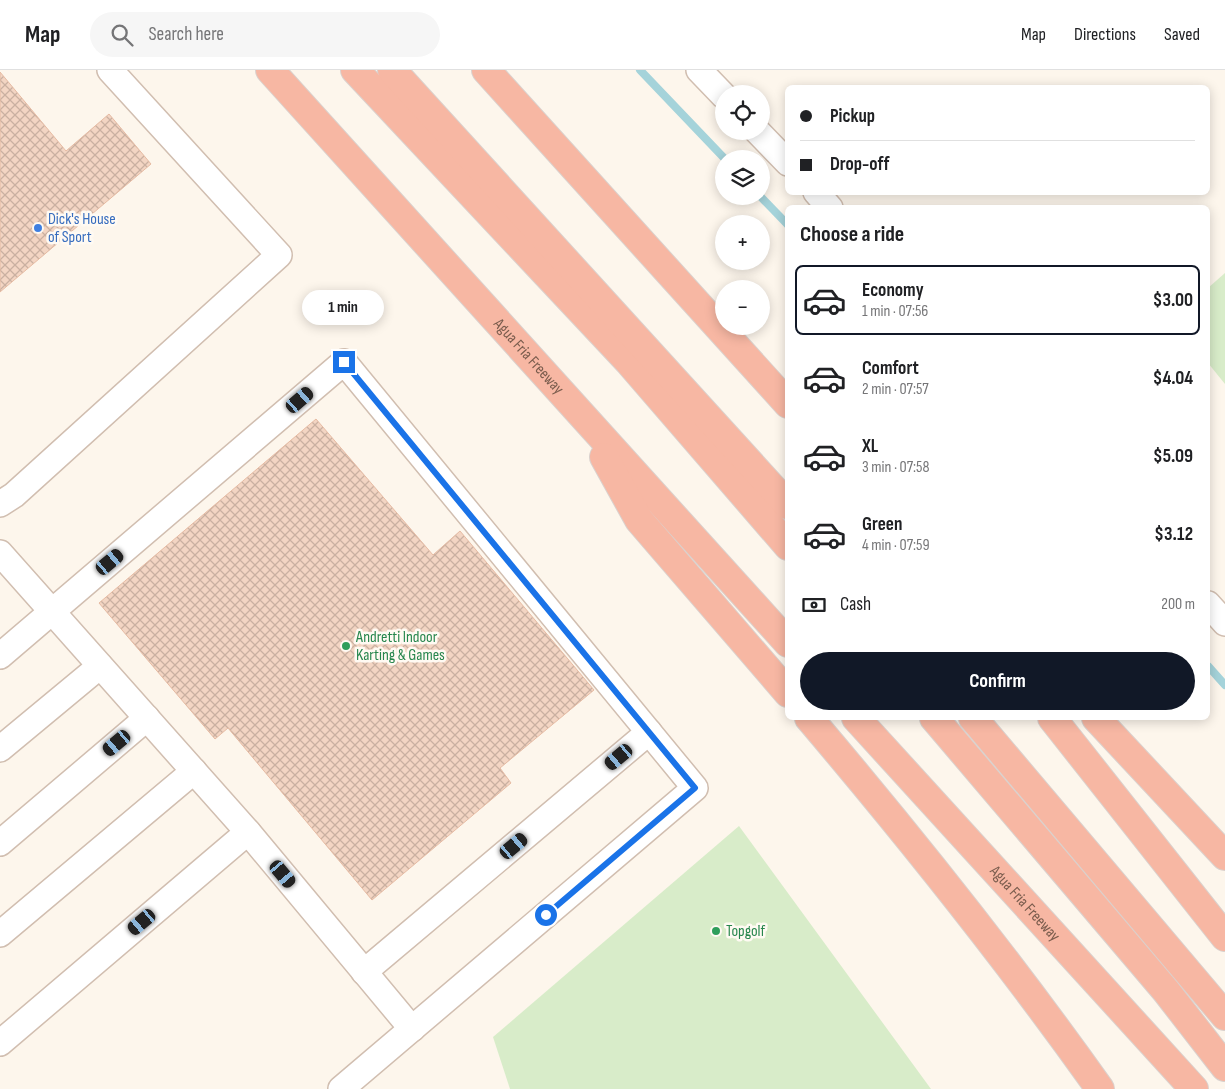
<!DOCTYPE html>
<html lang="en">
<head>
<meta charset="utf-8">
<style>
  :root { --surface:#fff; --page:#f6f6f6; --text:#202124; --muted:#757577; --line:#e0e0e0; --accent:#111827 }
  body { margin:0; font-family:"Sofia Sans Condensed",sans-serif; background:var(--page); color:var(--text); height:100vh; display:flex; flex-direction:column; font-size:19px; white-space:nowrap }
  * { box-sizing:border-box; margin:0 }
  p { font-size:16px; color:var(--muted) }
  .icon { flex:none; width:28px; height:28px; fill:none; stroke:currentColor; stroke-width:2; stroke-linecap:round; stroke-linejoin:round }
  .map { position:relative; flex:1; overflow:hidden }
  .side { position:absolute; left:785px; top:135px; width:425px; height:515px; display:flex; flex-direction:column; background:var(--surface); border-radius:8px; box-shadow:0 2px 12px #0003 }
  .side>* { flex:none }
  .guide { position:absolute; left:785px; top:15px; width:425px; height:110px; border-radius:8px; box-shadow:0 2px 12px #0003; display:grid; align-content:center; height:110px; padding:0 15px; background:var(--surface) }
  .fabs { position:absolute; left:715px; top:15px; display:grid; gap:10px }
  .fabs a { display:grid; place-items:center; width:55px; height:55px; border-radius:50%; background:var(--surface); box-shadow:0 2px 12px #0003; font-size:25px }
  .end { position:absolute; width:22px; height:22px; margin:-11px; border:6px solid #1a73e8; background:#fff; box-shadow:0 0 0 2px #fff }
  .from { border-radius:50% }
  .bubble { position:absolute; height:35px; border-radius:18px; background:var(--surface); box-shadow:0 2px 12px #0003; font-size:16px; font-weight:700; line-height:35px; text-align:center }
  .car { position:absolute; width:15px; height:30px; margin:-15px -8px; border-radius:6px; box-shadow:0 0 4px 1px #0007; background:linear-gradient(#222 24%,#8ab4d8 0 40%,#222 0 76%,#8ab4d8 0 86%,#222 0) }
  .guide b { display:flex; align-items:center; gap:18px; height:48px; font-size:19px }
  .guide b+b { border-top:1px solid var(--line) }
  .guide i { width:12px; height:12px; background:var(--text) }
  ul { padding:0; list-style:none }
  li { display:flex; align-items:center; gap:15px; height:70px; margin:0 10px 8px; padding:0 5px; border:2px solid transparent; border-radius:8px }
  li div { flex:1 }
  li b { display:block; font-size:19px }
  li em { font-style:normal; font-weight:700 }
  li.on { border-color:var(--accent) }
  li>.icon { width:45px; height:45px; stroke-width:1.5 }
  h2 { padding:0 15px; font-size:22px; line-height:60px }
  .pay { display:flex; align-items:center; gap:12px; height:55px; padding:0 15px; font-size:19px }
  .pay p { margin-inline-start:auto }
  .cta { display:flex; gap:10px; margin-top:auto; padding:10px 15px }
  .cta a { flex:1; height:58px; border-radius:30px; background:var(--accent); color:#fff; font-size:20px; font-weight:700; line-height:58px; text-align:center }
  header { display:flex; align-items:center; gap:30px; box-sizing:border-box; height:70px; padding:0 25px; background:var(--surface); border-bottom:1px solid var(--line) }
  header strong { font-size:24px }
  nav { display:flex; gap:28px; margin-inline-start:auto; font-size:18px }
  .search { width:350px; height:45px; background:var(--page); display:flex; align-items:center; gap:12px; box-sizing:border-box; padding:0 18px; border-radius:28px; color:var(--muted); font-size:19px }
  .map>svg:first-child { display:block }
  .park { fill:#d8ecc9 }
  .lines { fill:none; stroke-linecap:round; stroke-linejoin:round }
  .stream { stroke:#a5d3da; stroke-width:8 }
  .building { fill:url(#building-cross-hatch); stroke:#e6bba3 }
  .minor-casing { stroke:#d1beb0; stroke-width:28 }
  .highway-casing { stroke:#dad1cd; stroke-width:30 }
  .minor { stroke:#fff; stroke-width:25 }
  .highway { stroke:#f7b7a3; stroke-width:28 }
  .route { stroke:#1a73e8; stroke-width:6 }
  .shop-dot { fill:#3f7fe0; stroke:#fffaf3; stroke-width:2 }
  .leisure-dot { fill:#2e9e5b; stroke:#fffaf3; stroke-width:2 }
  .labels { text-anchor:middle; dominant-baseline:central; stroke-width:5; stroke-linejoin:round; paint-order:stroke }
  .shop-label { font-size:16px; fill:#366cbe; stroke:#fffaf3; text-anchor:start }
  .street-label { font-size:16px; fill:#7a5c4d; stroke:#fffaf3 }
  .leisure-label { font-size:16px; fill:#27864d; stroke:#fffaf3; text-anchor:start }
</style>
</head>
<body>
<header>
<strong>Map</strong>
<div class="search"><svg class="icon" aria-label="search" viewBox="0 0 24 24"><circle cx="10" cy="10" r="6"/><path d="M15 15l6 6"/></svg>Search here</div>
<nav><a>Map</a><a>Directions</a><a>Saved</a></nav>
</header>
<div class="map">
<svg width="1225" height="1019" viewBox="0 0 1225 1019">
  <defs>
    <pattern id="building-cross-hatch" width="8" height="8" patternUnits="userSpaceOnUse" patternTransform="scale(1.25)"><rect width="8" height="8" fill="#f3d5c3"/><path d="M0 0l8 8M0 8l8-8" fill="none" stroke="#cab0a1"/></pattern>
  </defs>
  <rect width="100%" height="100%" fill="#fdf6ec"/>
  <g class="park">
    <polygon points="1225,203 1225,314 1208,293 1208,218"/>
    <polygon points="739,756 931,1019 510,1019 493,967"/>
  </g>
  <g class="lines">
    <g class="stream">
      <polyline points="640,0 725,89"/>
      <polyline points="760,126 788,155"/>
      <polyline points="1208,596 1225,615"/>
    </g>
  </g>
  <g class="building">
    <polygon points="0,2 66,81 109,44 151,94 0,222"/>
    <polygon points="316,349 433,485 460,461 594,620 500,698 511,713 372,830 228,658 215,669 99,533"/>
  </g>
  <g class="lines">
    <defs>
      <g id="minor">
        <polyline points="699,0 724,26"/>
        <polyline points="757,61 788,93"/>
        <polyline points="816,122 830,138"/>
        <polyline points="0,434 14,425 279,185 110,0"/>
        <polyline points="0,483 248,762"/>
        <polyline points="1208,534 1225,553"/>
        <polyline points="0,586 344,292 695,718 341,1019"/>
        <polyline points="0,679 100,596"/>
        <polyline points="0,773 147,648"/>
        <polyline points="0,864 194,701"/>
        <polyline points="364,902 649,662"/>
        <polyline points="0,973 248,762 412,959"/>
      </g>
      <g id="highway">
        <path id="s1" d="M 270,0 L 788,573"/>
        <polyline points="355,0 629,292 788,476"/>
        <polyline points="392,0 788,435"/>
        <polyline points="486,0 788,334"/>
        <polyline points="604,387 639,450 788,623"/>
        <path d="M 809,648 C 910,767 1009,891 1100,1019"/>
        <path id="s2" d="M 856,648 L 1194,1019"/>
        <polyline points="934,648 1166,921 1225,997"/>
        <polyline points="973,648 1225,946"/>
        <polyline points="1052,648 1225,867"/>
        <polyline points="1096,648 1225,786"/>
      </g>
    </defs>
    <use href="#minor" class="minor-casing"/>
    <use href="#highway" class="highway-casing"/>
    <use href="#minor" class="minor"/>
    <use href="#highway" class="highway"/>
  </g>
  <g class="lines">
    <polyline class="route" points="344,292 695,718 546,845"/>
  </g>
  <circle class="shop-dot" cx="38" cy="158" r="5"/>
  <g class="leisure-dot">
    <circle cx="346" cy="576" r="5"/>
    <circle cx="716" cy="861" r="5"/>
  </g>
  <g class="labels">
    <g class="shop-label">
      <text x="48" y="149">Dick's House<tspan x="48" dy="18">of Sport</tspan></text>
    </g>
    <g class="street-label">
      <text stroke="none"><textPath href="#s1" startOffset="386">Agua Fria Freeway</textPath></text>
      <text stroke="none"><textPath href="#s2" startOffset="251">Agua Fria Freeway</textPath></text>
    </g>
    <g class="leisure-label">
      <text x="356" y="567">Andretti Indoor<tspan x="356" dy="18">Karting &amp; Games</tspan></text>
      <text x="726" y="861">Topgolf</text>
    </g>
  </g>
</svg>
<div class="fabs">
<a><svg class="icon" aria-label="locate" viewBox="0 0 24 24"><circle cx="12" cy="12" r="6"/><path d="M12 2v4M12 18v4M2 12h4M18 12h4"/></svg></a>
<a><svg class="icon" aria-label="layers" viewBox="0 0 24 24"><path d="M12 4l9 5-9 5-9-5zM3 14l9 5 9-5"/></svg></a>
<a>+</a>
<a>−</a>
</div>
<i class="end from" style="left:546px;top:845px"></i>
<i class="end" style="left:344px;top:292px"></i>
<div class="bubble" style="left:302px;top:220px;width:82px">1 min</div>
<i class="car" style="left:300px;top:330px;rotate:49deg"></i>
<i class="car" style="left:110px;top:492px;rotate:50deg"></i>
<i class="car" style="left:117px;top:673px;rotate:230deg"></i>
<i class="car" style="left:619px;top:687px;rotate:230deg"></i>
<i class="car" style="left:514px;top:776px;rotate:50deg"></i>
<i class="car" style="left:283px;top:804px;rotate:140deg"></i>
<i class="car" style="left:142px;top:852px;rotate:230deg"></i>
<div class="guide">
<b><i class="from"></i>Pickup</b>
<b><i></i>Drop-off</b>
</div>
<section class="side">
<h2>Choose a ride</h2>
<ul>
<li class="on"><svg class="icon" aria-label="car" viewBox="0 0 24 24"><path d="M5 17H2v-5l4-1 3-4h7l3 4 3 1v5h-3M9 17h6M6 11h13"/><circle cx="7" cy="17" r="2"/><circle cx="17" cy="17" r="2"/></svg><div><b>Economy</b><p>1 min · 07:56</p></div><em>$3.00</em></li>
<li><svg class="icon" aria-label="car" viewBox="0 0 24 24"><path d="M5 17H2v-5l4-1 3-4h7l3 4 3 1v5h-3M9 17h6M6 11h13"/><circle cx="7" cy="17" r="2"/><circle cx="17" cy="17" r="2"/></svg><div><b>Comfort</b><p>2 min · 07:57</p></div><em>$4.04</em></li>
<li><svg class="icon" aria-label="car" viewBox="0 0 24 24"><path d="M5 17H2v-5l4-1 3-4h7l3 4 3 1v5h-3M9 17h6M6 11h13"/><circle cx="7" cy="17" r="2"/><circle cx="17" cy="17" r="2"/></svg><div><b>XL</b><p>3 min · 07:58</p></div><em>$5.09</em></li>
<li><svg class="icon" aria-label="car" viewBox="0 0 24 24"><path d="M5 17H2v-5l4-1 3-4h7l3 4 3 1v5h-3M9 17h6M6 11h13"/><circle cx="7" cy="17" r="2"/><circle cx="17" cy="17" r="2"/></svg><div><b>Green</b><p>4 min · 07:59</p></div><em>$3.12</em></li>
</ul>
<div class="pay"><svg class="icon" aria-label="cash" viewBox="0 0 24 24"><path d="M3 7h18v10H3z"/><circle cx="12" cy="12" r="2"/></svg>Cash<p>200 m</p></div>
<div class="cta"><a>Confirm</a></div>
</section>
</div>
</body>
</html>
